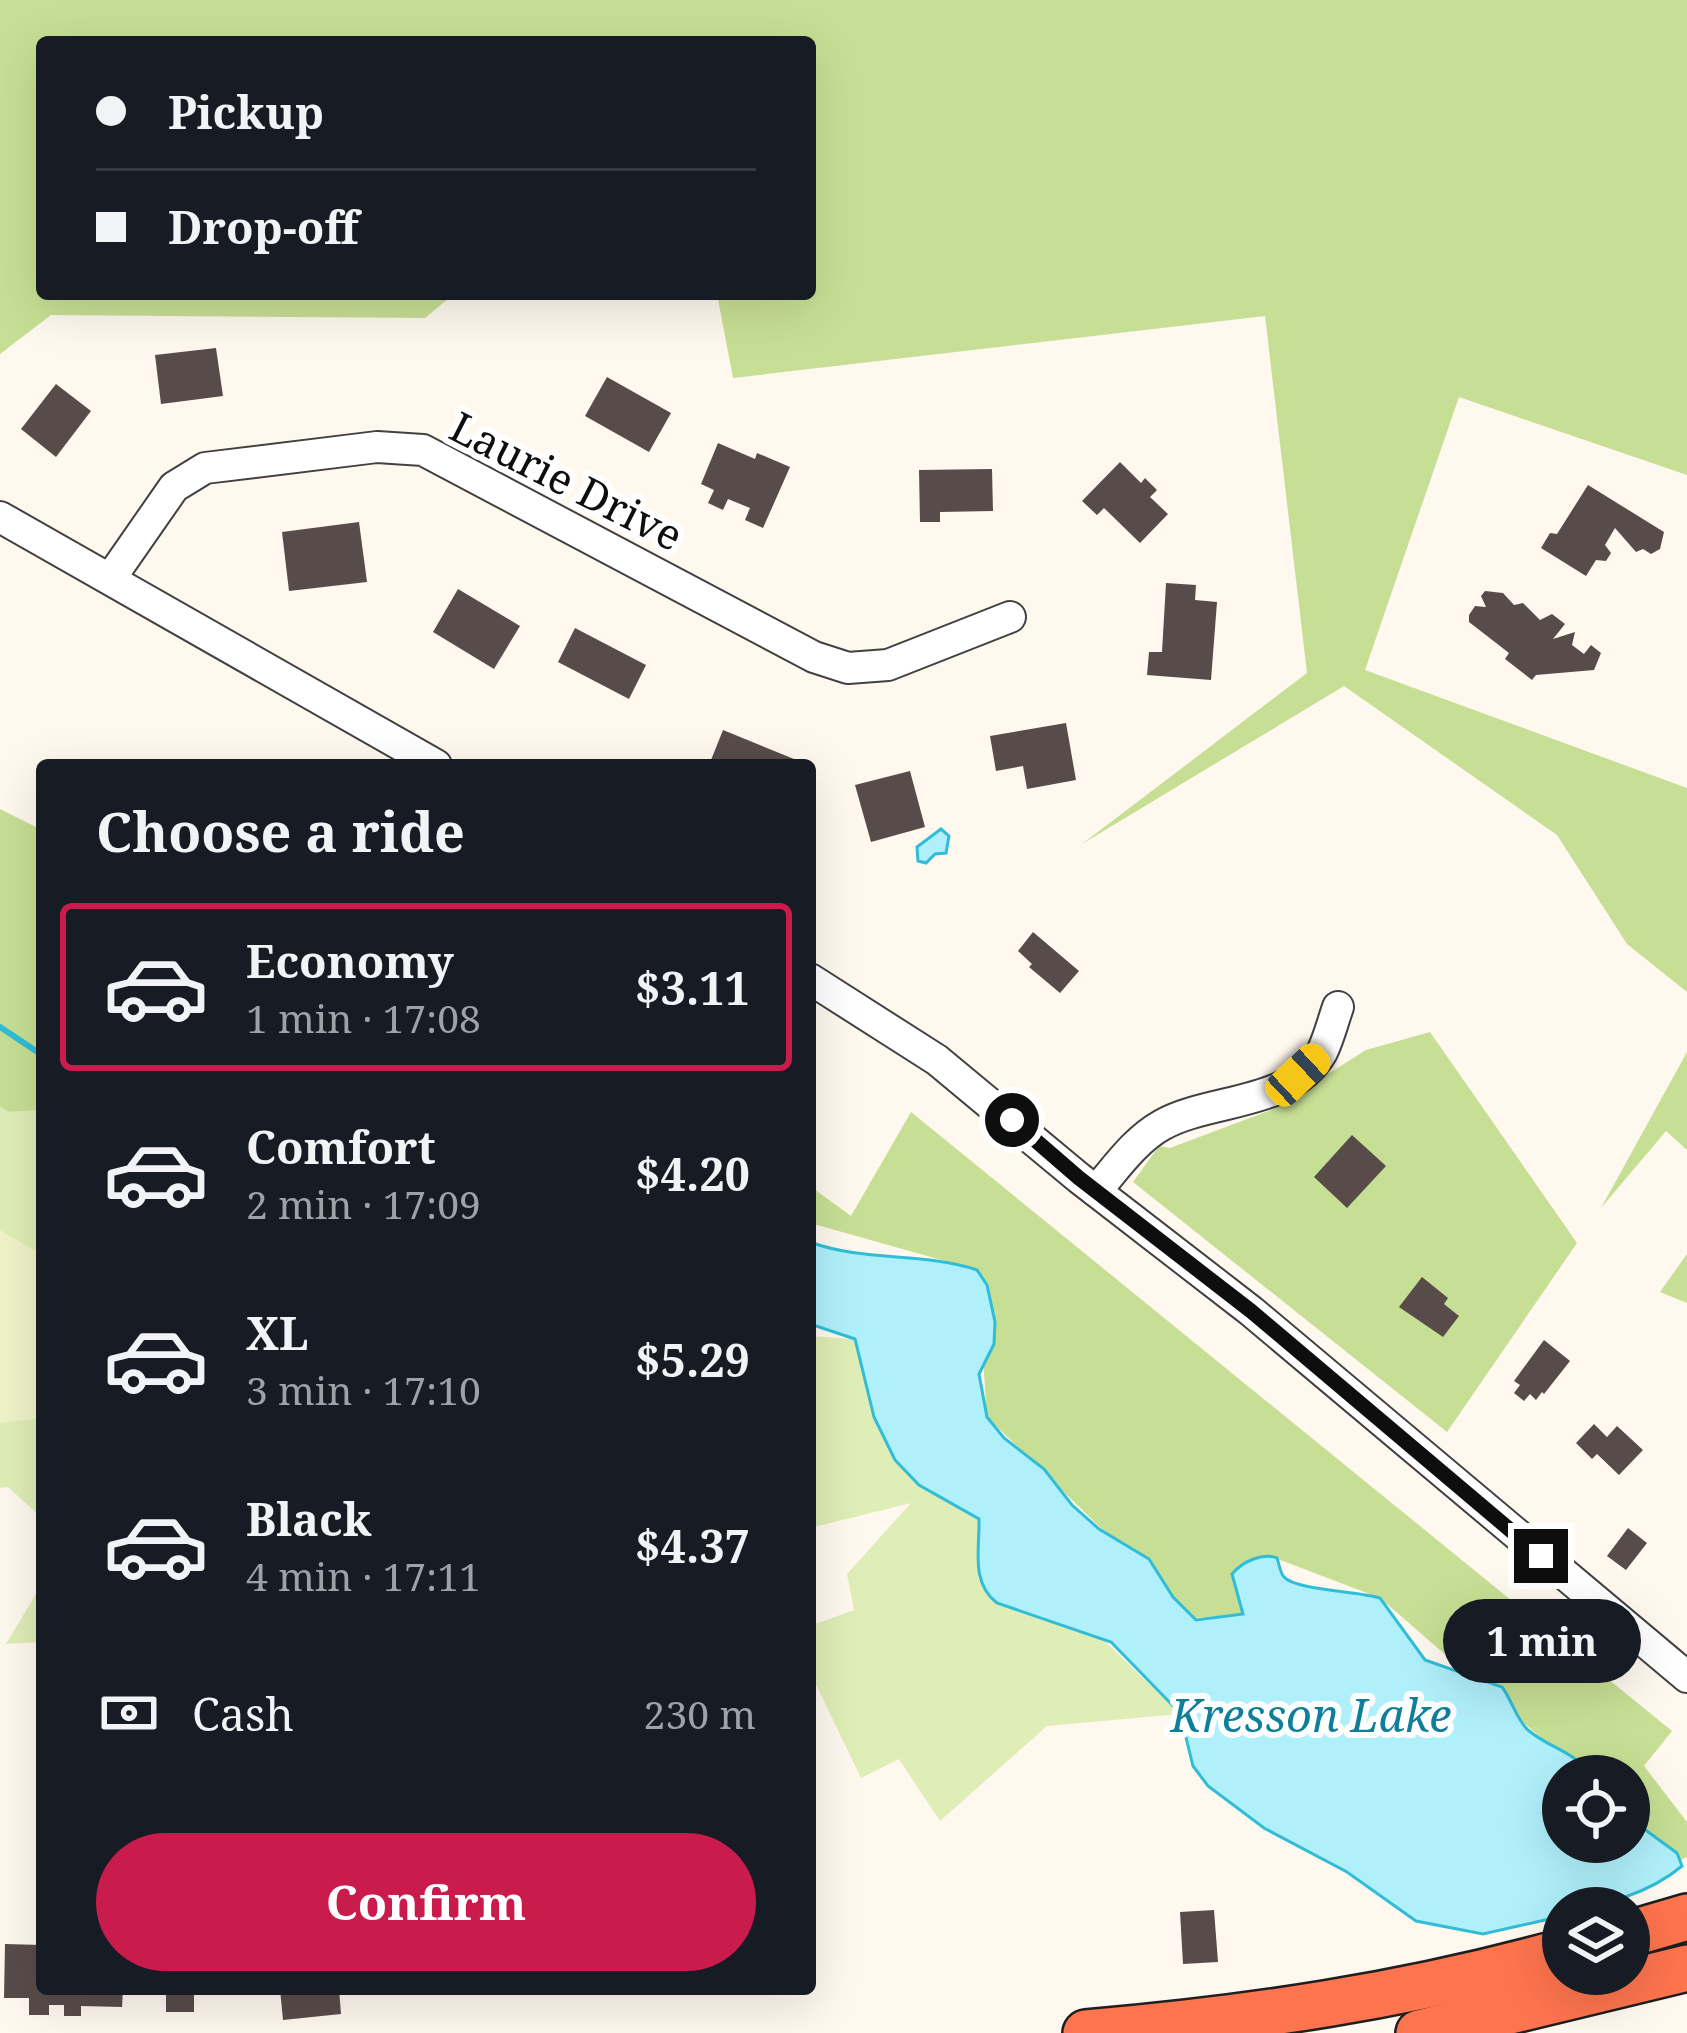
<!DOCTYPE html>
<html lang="en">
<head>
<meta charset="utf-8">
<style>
  :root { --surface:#171b24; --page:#20242c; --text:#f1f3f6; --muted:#9ea1a6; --line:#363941; --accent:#c91c4d }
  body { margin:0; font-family:"Noto Serif",serif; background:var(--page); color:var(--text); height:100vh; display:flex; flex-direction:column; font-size:45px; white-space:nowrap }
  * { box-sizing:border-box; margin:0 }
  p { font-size:39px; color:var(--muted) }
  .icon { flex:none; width:66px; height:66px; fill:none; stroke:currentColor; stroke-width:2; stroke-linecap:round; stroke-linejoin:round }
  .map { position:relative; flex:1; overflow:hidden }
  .sheet { position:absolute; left:36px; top:759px; width:780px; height:1236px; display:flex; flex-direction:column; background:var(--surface); border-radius:12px; box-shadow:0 12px 48px #0002 }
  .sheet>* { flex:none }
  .banner { position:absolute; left:36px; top:36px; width:780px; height:264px; border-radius:12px; box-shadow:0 12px 48px #0002; display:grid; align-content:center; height:264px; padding:0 60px; background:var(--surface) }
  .controls { position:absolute; left:1542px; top:1755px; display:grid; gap:24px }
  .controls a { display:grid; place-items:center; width:108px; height:108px; border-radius:50%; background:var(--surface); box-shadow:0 12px 48px #0002; font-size:60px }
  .end { position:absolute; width:54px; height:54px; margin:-27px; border:15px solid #0e0e0e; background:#fff; box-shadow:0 0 0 6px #fff }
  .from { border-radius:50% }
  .bubble { position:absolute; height:84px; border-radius:42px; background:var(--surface); box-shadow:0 12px 48px #0002; font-size:39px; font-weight:700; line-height:84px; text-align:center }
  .car { position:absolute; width:36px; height:72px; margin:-36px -18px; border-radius:15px; box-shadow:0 0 9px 3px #0007; background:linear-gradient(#f5c518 24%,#345 0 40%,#f5c518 0 76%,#345 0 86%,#f5c518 0) }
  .banner b { display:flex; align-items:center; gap:42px; height:114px; font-size:45px }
  .banner b+b { border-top:3px solid var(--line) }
  .banner i { width:30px; height:30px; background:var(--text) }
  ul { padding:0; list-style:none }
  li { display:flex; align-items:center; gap:36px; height:168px; margin:0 24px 18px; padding:0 36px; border:6px solid transparent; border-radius:12px }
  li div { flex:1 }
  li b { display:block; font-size:45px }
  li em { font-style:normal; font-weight:700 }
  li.active { border-color:var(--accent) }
  li>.icon { width:108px; height:108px; stroke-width:1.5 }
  h2 { padding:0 60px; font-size:54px; line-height:144px }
  .pay { display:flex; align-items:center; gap:30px; height:132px; padding:0 60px; font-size:45px }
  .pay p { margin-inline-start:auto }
  .primary-button { display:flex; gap:24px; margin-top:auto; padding:24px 60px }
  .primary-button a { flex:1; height:138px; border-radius:72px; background:var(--accent); color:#fff; font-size:48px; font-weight:700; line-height:138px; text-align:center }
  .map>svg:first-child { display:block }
  .green { fill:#dfedb6 }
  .forest { fill:#c7df94 }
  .pitch { fill:#eff3c8 }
  .water { fill:#b0f0fb; stroke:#31bdd7; stroke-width:3 }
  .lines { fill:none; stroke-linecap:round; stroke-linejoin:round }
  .stream { stroke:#31bdd7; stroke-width:6 }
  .building { fill:#584c4a }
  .minor-casing { stroke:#414141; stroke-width:34 }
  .highway-casing { stroke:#1f1f1f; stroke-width:50 }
  .minor { stroke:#fff; stroke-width:30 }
  .highway { stroke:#fe744e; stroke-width:45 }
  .route { stroke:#0e0e0e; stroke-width:15 }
  .labels { text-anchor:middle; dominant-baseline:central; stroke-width:12; stroke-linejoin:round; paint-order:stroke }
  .street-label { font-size:42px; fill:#0e0e0e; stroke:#fff }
  .water-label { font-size:45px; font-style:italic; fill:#0e7f9b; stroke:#fff }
</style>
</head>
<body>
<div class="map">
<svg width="1687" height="2033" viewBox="0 0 1687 2033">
  <rect width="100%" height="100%" fill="#fff8ef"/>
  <g class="green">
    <polygon points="0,1107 9,1112 42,1110 42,1518 8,1487 0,1488"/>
    <polygon points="810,1336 855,1339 895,1460 979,1519 1180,1714 1047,1726 940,1821 899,1759 861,1778 810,1672 810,1626 854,1610 847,1574 911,1503 810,1528"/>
    <polygon points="42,1584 42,1642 6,1644"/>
  </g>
  <g class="forest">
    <polygon points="0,0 1687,0 1687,475 1459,397 1365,670 1687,788 1687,992 1627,944 1557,835 1344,686 1082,844 1307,673 1265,316 733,378 717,294 810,294 810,42 42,42 42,294 454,294 425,318 51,315 0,354"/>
    <polygon points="0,809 42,830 42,1110 9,1112 0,1107"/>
    <polygon points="1430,1032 1577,1243 1447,1432 1133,1182 1159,1146 1170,1148 1271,1110 1366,1050"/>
    <polygon points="1687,1052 1687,1150 1666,1131 1601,1208"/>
    <polygon points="911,1112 1672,1731 1644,1766 1687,1822 1687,1857 1681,1860 1629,1814 1629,1776 1585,1776 1380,1598 1270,1556 1233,1574 1243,1614 1193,1618 987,1417 977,1270 810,1223 810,1186 851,1216"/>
    <polygon points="1687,1254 1687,1303 1660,1292"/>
  </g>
  <polygon class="pitch" points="0,1230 42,1255 42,1418 0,1423"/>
  <g class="water">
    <polygon points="941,829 949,836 946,853 935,854 926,863 918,861 917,847"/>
    <path d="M 810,1242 C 864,1262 923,1252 977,1270 L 987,1285 L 995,1322 L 994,1344 L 979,1374 L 987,1417 L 1004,1438 L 1044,1469 L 1072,1505 L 1099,1529 L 1149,1559 L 1173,1597 L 1196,1620 L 1243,1614 L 1232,1574 C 1242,1562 1263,1552 1277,1558 C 1279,1563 1280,1573 1284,1577 C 1295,1590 1359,1591 1380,1598 L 1425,1660 L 1502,1687 C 1512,1700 1516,1719 1528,1730 C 1550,1749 1574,1750 1591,1776 L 1563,1776 L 1563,1842 L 1629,1842 L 1629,1818 L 1677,1853 L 1682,1866 C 1651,1892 1603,1908 1563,1908 L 1563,1916 L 1483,1934 L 1416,1921 L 1347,1872 L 1264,1828 L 1208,1786 L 1193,1766 L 1180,1713 L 1111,1642 L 997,1603 C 970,1582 980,1548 979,1519 L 919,1485 L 895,1460 L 874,1417 L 855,1339 L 810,1324 Z"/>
  </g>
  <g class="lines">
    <polyline class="stream" points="0,1027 42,1055"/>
  </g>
  <g class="building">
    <polygon points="216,348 223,396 161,404 155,355"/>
    <polygon points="607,377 671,413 649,452 585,416"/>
    <polygon points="56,384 91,411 56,457 21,429"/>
    <polygon points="718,443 755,459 757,453 790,467 763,528 745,520 750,508 728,499 723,510 708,503 714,490 701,484"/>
    <polygon points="1120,462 1141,483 1145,478 1157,490 1150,497 1168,514 1140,543 1104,508 1097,515 1082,501"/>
    <polygon points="992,469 993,511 940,512 940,522 920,522 919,470"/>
    <polygon points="1588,485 1664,532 1660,549 1651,554 1643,549 1636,552 1615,528 1605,545 1611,553 1606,561 1596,560 1586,576 1541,548 1550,533 1557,534"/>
    <polygon points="359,522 367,582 289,591 282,532"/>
    <polygon points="1166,583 1196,585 1195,600 1217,602 1211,680 1147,675 1149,652 1162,652"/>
    <polygon points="458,589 520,626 494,669 433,632"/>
    <polygon points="1485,591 1503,593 1514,605 1523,603 1540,620 1552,614 1565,624 1553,639 1575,632 1572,645 1584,654 1591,645 1601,653 1594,670 1536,675 1532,680 1505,659 1509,653 1469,622 1469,615 1475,606 1486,607 1481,596"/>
    <polygon points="575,628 646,665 629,699 558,662"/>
    <polygon points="1066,723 1076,780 1027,789 1023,766 996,771 990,736"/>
    <polygon points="723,730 794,759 791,765 709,765"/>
    <polygon points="910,771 925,827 871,842 855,785"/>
    <polygon points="1033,932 1079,971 1060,993 1029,967 1032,964 1018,951"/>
    <polygon points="1352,1135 1386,1166 1347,1208 1314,1177"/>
    <polygon points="1422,1277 1448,1298 1444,1304 1459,1316 1443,1337 1399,1307"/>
    <polygon points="1544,1340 1570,1361 1544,1394 1542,1392 1536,1400 1530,1394 1524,1401 1514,1393 1520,1385 1514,1381"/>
    <polygon points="1594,1424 1607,1437 1617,1426 1643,1450 1619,1475 1597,1454 1592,1459 1576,1443"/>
    <polygon points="1628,1528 1647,1543 1626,1570 1607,1556"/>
    <polygon points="1214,1910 1218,1962 1183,1964 1180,1912"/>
    <polygon points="5,1944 42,1945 42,1989 123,1989 122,2007 81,2006 81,2016 64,2016 64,2005 49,2005 49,2015 29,2015 29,1998 4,1998"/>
    <rect x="166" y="1989" width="28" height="23"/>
    <polygon points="280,1989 339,1989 341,2014 283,2020"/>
  </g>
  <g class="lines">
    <defs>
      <g id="minor">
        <polyline points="0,517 436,765"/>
        <polyline points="110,579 174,487 205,468 377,447 423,450 814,657 848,668 888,665 1010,617"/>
        <polyline points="810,979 937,1060 1079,1178 1251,1311 1687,1677"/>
        <path d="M 1096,1191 C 1116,1168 1135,1140 1162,1125 C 1210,1098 1291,1106 1322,1052 C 1329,1038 1333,1021 1338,1007"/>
      </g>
      <g id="highway">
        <polyline points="1629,1934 1687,1917"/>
        <path d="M 1086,2033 C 1249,2019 1405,1996 1563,1952"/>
        <polyline points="1419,2033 1687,1968"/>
      </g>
    </defs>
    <use href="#minor" class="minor-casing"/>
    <use href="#highway" class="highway-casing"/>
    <use href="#minor" class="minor"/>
    <use href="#highway" class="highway"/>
  </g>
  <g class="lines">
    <polyline class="route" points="1012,1120 1079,1178 1251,1311 1541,1556"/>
  </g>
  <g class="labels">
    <g class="street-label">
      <text transform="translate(567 480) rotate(27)">Laurie Drive</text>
    </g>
    <g class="water-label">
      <text x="1311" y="1714">Kresson Lake</text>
    </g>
  </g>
</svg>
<div class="controls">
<a><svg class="icon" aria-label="locate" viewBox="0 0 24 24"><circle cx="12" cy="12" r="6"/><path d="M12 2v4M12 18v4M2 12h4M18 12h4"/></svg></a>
<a><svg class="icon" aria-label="layers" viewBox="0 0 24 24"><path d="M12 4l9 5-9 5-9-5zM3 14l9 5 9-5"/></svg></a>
</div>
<i class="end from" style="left:1012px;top:1120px"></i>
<i class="end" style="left:1541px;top:1556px"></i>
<div class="bubble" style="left:1443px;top:1599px;width:198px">1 min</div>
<i class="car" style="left:1298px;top:1075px;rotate:47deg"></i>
<div class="banner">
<b><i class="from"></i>Pickup</b>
<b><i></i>Drop-off</b>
</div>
<section class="sheet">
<h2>Choose a ride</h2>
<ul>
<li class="active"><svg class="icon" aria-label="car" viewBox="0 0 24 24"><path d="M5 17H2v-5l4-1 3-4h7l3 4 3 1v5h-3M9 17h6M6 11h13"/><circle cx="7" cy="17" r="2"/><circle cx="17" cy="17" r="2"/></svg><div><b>Economy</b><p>1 min · 17:08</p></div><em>$3.11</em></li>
<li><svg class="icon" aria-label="car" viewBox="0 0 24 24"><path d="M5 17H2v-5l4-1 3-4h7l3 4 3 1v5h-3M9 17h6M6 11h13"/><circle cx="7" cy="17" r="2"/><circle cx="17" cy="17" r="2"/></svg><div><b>Comfort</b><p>2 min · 17:09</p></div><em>$4.20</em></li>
<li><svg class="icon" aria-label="car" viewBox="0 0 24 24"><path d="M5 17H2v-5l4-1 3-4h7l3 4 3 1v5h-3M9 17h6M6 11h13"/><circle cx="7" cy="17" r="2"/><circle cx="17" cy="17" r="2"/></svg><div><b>XL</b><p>3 min · 17:10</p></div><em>$5.29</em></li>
<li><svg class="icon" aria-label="car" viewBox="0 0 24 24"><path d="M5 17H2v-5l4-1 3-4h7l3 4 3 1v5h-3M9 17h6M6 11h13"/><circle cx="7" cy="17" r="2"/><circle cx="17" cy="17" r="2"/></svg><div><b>Black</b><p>4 min · 17:11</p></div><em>$4.37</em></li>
</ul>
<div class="pay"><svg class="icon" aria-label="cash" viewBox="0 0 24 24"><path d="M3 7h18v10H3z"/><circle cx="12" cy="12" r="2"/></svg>Cash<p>230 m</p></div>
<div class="primary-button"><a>Confirm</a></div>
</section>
</div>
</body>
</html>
